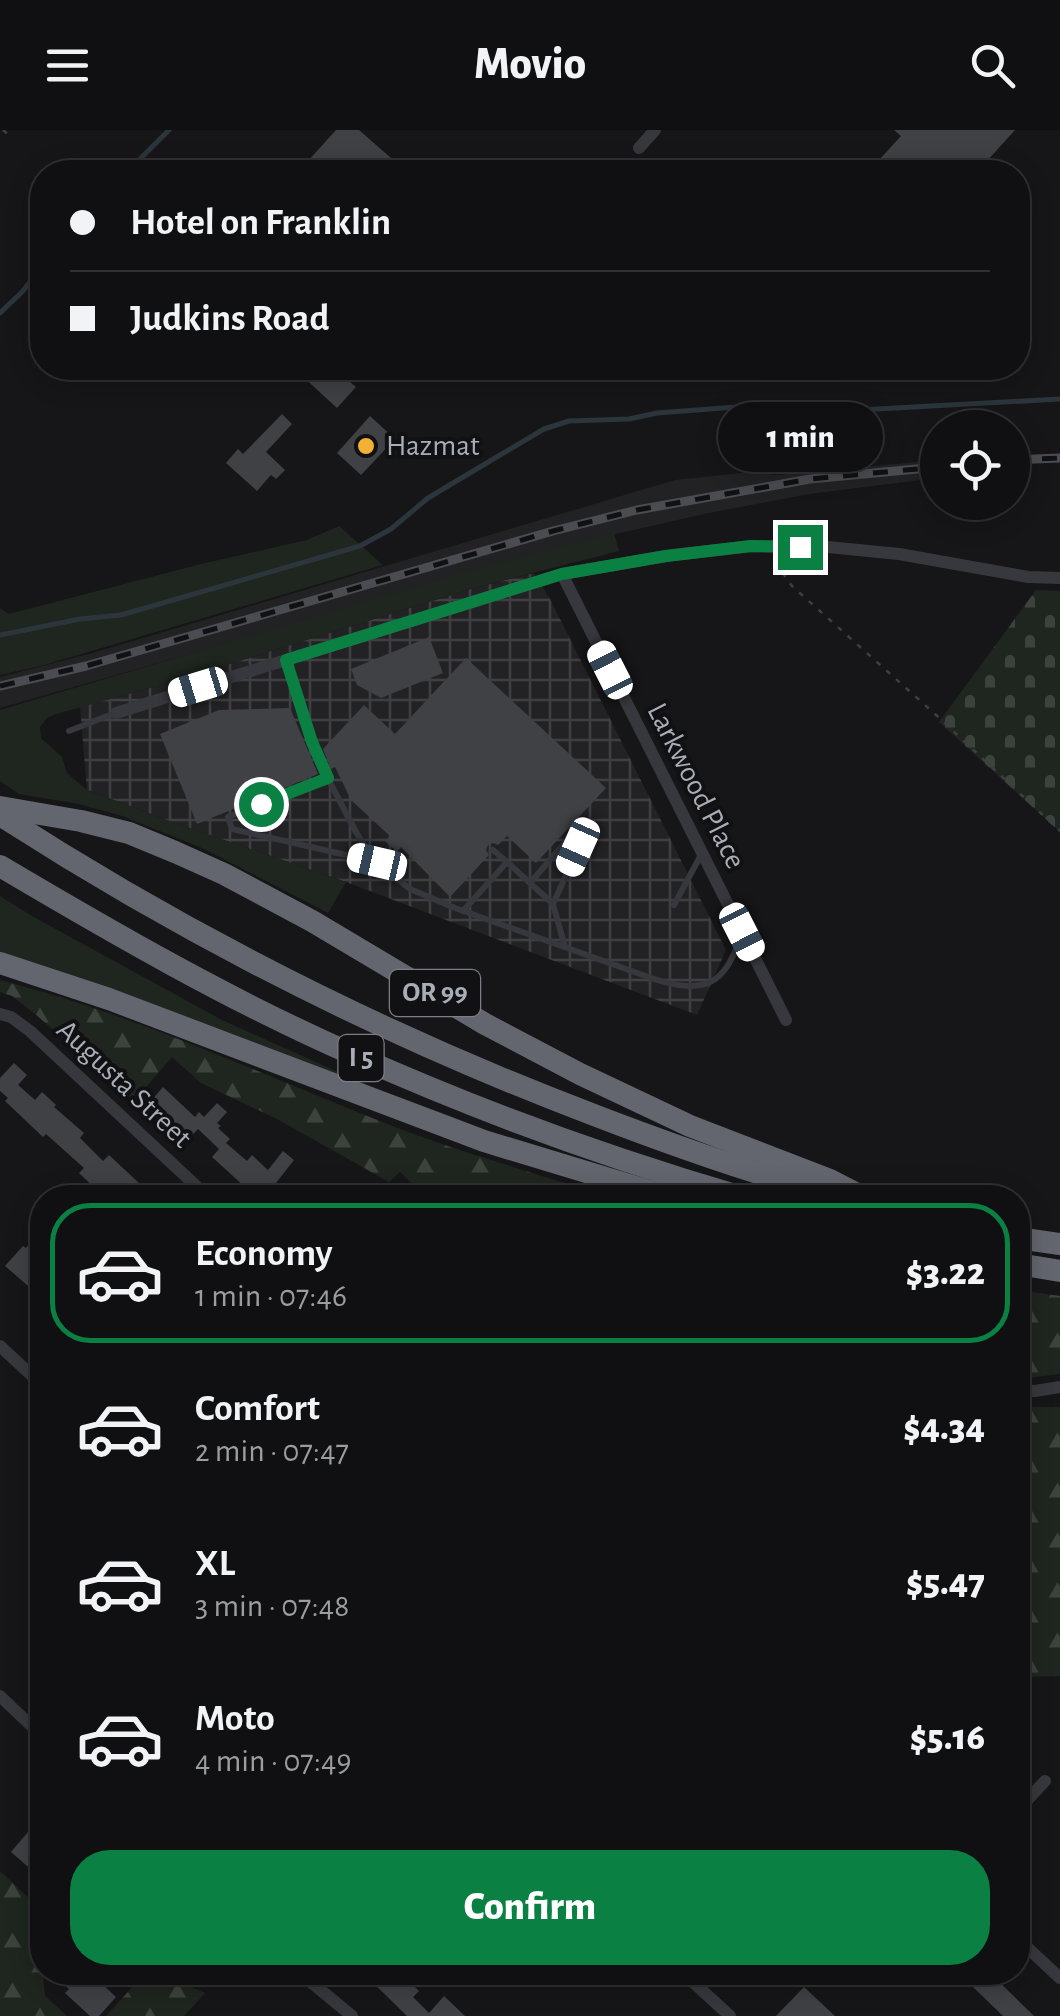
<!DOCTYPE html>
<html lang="en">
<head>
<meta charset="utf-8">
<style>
  :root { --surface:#101012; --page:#1e1e20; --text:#f1f3f6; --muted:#9c9d9f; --line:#303032; --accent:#0b8043 }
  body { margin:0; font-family:"Alegreya Sans",sans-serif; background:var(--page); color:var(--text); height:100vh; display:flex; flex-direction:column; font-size:38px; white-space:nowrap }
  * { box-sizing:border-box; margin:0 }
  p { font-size:32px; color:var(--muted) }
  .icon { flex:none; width:55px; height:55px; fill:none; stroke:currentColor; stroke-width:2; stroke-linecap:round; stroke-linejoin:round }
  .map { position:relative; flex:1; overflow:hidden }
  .panel { position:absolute; left:30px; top:1055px; width:1000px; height:800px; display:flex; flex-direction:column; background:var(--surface); border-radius:40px; box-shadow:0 5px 25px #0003,0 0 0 2px var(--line) }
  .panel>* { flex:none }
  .banner { position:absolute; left:30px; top:30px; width:1000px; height:220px; border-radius:40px; box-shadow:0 5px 25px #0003,0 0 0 2px var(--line); display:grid; align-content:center; height:220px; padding:0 40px; background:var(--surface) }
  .fabs { position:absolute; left:920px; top:280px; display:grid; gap:20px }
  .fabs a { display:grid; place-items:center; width:110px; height:110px; border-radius:50%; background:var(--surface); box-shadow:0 5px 25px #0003,0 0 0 2px var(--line); font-size:50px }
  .end { position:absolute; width:45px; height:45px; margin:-22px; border:12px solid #0b8043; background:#fff; box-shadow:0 0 0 5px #fff }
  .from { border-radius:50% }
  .bubble { position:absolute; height:70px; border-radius:35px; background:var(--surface); box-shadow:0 5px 25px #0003,0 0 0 2px var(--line); font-size:32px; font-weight:800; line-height:70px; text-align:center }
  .car { position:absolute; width:30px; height:60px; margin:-30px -15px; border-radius:12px; box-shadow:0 0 8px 2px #0007; background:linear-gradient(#fff 24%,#345 0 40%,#fff 0 76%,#345 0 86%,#fff 0) }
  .banner b { display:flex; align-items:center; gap:35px; height:95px; font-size:38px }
  .banner b+b { border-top:2px solid var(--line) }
  .banner i { width:25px; height:25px; background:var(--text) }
  ul { padding:18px 0 0; list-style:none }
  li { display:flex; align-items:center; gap:30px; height:140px; margin:0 20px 15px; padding:0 20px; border:5px solid transparent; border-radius:40px }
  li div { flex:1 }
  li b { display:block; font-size:38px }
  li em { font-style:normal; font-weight:800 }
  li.active { border-color:var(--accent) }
  li>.icon { width:90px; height:90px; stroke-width:1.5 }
  .button { display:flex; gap:20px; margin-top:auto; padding:20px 40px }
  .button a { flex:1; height:115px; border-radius:40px; background:var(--accent); color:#fff; font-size:40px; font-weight:800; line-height:115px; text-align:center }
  header { display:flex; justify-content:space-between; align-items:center; height:130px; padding:0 40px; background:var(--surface); font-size:45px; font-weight:800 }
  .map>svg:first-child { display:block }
  .built { fill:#222225 }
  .industrial { fill:url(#industrial-grid) }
  .green { fill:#1e261f }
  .forest { fill:url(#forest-firs) }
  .cemetery { fill:url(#cemetery-stones) }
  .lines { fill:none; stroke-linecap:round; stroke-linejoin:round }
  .stream { stroke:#2c353c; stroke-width:5 }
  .building { fill:#404145 }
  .path { stroke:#3d3f44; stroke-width:2.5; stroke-dasharray:5 8; stroke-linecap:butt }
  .lane { stroke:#37383d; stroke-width:6 }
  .street { stroke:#37383d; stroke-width:12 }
  .highway { stroke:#63666e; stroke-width:22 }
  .rail-casing { stroke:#4a4c52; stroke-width:9 }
  .rail { stroke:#111113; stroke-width:5; stroke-dasharray:15; stroke-linecap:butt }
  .route { stroke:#0b8043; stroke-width:12 }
  .poi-dot { fill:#f2b134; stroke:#111113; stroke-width:4 }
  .labels { text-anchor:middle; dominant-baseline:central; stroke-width:8; stroke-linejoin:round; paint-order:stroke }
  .shield { fill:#111113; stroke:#7b7e86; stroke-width:2.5 }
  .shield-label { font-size:28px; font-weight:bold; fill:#a8adb8 }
  .poi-label { font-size:30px; fill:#a8adb8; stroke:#111113; text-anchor:start }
  .street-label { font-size:30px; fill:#a8adb8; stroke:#111113 }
</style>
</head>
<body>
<header><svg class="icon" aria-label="menu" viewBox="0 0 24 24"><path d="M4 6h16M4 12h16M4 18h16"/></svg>Movio<svg class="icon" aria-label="search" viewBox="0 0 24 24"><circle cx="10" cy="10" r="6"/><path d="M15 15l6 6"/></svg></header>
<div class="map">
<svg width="1060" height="1886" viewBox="0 0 1060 1886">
  <defs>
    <pattern id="industrial-grid" width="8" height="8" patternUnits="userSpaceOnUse" patternTransform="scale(2.5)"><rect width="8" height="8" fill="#222225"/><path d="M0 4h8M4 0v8" fill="none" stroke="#3f3f43"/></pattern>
    <pattern id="forest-firs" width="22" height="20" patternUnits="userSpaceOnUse" patternTransform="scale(2.5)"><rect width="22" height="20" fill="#1e261f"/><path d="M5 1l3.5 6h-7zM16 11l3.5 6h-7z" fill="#3c433d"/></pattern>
    <pattern id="cemetery-stones" width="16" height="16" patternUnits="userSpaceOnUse" patternTransform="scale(2.5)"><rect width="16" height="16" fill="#1e261f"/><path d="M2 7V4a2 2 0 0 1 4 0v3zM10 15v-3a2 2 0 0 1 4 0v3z" fill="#3c433d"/></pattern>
  </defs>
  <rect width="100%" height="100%" fill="#161618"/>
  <polygon class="built" points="937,330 937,348 809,364 704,384 594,409 0,578 0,547 96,522 675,350 750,342 777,345"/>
  <polygon class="industrial" points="534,443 550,469 726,820 697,885 346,752 175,693 87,660 80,577 168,553 474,458"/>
  <g class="green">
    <polygon points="339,396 383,435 44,535 0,545 0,478 9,484 201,434 307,410"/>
    <polygon points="614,403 619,421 474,458 168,553 56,584 47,588 40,597 41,608 62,627 67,643 87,660 175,693 346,752 328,783 202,718 122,686 79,674 19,664 0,651 0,580 476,439"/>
    <path d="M 0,766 L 32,786 L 222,890 L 376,959 L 461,990 L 461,992 C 406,971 350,952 295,930 C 197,892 101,852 0,823 Z"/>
  </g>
  <g class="forest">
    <path d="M 0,850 C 133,884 258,943 385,993 C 458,1022 535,1043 610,1067 L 426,1067 L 400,1042 L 389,1052 L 277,989 L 201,953 L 172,927 L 134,971 L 34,883 L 12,866 L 0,862 Z"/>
    <polygon points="1018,1160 1060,1166 1060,1244 1018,1249"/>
    <polygon points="1018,1277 1060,1277 1060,1546 1018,1547"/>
    <polygon points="0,1741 36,1775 45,1866 67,1886 0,1886"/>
    <polygon points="145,1843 160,1843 205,1863 184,1886 106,1886"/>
  </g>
  <polygon class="cemetery" points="1036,460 1060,461 1060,702 939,592"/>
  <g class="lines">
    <g class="stream">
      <polyline points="127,42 169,0"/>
      <polyline points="0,183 23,161 42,136"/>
      <polyline points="0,505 80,489 121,485 360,416 391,399 428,368 495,328 544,299 569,291 629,289 657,283 736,277 822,282 1060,269"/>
    </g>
  </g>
  <g class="building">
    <polygon points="336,0 359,0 407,42 298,42"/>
    <polygon points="894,0 1015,0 977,42 868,42 901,6"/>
    <polygon points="306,238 334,238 356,257 337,278 300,244"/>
    <polygon points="282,284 292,294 266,322 285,340 276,349 271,345 257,361 226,333 238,319 243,324"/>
    <polygon points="370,286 395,309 361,345 337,323"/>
    <polygon points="429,507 443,543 381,568 357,555 351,539"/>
    <polygon points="466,528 606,658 536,733 507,706 498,715 493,713 488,715 486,720 489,725 450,767 401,717 397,722 385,711 390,706 351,670 335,637 331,639 323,619 364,575 395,604"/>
    <polygon points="290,578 318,644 197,694 160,604 219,580"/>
    <polygon points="14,933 27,945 18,955 35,970 42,962 56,975 54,977 84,1003 80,1008 103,1031 109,1025 155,1068 105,1068 79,1043 84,1038 46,1004 43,1007 5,971 8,968 0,961 0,948"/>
    <polygon points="163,957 195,987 199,982 204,987 217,973 227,982 217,993 221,996 218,998 230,1009 226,1013 247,1031 252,1025 268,1040 283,1021 294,1030 272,1058 260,1068 257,1068 212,1027 219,1019 198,999 189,1008 150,972"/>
    <polygon points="42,1101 42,1168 5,1136 23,1116 26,1118"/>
    <polygon points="28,1702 42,1714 42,1749 11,1722"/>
    <polygon points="72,1842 83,1842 97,1855 100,1852 116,1867 99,1886 90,1886 65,1863 69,1859 62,1853"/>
    <polygon points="362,1842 395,1842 404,1852 407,1849 419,1861 413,1867 429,1883 444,1866 465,1886 407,1886"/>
    <polygon points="985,1842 989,1842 1034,1886 1003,1886 972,1856"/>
    <polygon points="804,1857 835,1886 776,1886"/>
  </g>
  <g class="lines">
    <g class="path">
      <polyline points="3,0 10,6"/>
      <polyline points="775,432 792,456 935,584 1060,701"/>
    </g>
    <g class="lane">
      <path d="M 286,531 L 312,612 L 325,643 L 356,702 L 368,721 L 386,740 L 410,759 L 455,778 L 654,849 C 703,865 727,856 741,803"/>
      <polyline points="69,601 115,583"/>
      <polyline points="328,648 228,687 232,699 377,732"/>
      <polyline points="493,720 507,732"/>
      <polyline points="530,753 569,708 579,717 553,774"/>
      <polyline points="674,775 702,723"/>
      <polyline points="463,781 507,732 553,774 565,817"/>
    </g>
    <g class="street">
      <polyline points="639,18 655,0"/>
      <polyline points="562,444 786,890"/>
      <polyline points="116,583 562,444 666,426 751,416 828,417 899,424 1028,447 1060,448"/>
      <polyline points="0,884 11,887 30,901 209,1068"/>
      <polyline points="0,1216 42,1255"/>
      <polyline points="1018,1260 1035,1261 1060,1257"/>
      <polyline points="0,1566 42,1606"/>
      <polyline points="1018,1680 1045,1651"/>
      <polyline points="1018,1809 1060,1848"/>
      <polyline points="187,1842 226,1848 280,1842"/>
      <polyline points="284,1842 306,1848 352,1886"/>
      <polyline points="682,1842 730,1886"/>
    </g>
    <g class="highway">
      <polyline points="0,677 81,691 129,703 175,722 224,744 312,791 485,894 580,944 690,996 830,1050 865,1068"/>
      <path d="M 0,685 C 189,807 383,905 594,985 C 672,1015 750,1043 830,1064"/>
      <path d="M 0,736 C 115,804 231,871 354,925 C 481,982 612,1029 745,1068"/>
      <polyline points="0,833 109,869 484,1011 672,1068"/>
      <polyline points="1018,1108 1060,1114"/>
      <polyline points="1018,1134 1060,1141"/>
    </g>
    <defs>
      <g id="rail">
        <polyline points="1012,330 1060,328"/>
        <polyline points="0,556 86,536 553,401 637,380 810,349 938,337"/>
      </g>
    </defs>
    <use href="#rail" class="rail-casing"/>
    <use href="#rail" class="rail"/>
  </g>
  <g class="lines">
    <polyline class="route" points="261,674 328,648 312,612 286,530 562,444 666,426 751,416 800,417"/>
  </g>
  <circle class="poi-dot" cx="366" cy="316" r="10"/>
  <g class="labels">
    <g class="shield">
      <rect x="390" y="840" width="90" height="46" rx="8"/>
      <rect x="338.5" y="905" width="45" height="46" rx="8"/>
    </g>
    <g class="shield-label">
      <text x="435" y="863">OR 99</text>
      <text x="361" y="928">I 5</text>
    </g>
    <g class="poi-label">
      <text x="386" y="316">Hazmat</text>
    </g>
    <g class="street-label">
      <text transform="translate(696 656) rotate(63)">Larkwood Place</text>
      <text transform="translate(124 954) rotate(43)">Augusta Street</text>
    </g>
  </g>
</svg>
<div class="fabs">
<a><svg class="icon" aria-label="locate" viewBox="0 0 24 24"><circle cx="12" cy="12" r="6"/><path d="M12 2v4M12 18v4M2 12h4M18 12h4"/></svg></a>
</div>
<i class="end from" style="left:261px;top:674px"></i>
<i class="end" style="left:800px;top:417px"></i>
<div class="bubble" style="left:718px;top:272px;width:165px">1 min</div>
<i class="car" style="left:610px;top:540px;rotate:333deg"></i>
<i class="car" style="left:198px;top:557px;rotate:253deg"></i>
<i class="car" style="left:578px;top:717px;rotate:204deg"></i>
<i class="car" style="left:377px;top:732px;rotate:283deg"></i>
<i class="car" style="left:742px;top:802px;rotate:153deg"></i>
<div class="banner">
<b><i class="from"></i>Hotel on Franklin</b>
<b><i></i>Judkins Road</b>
</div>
<section class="panel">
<ul>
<li class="active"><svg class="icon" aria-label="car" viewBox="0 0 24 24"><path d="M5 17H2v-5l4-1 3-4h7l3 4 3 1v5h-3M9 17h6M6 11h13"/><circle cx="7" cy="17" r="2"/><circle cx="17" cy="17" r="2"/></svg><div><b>Economy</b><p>1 min · 07:46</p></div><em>$3.22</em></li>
<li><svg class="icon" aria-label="car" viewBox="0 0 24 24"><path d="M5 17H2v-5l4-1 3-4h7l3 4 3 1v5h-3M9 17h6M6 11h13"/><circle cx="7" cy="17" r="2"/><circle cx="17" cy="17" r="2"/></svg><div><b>Comfort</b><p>2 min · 07:47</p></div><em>$4.34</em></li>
<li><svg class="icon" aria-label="car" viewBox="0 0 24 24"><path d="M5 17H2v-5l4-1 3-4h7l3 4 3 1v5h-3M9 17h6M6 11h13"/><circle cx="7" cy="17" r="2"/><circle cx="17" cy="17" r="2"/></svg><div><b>XL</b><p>3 min · 07:48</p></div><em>$5.47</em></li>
<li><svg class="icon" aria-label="car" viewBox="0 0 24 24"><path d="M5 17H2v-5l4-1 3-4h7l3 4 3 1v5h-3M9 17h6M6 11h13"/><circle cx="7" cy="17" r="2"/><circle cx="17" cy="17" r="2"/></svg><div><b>Moto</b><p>4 min · 07:49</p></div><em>$5.16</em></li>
</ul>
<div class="button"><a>Confirm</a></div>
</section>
</div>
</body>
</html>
